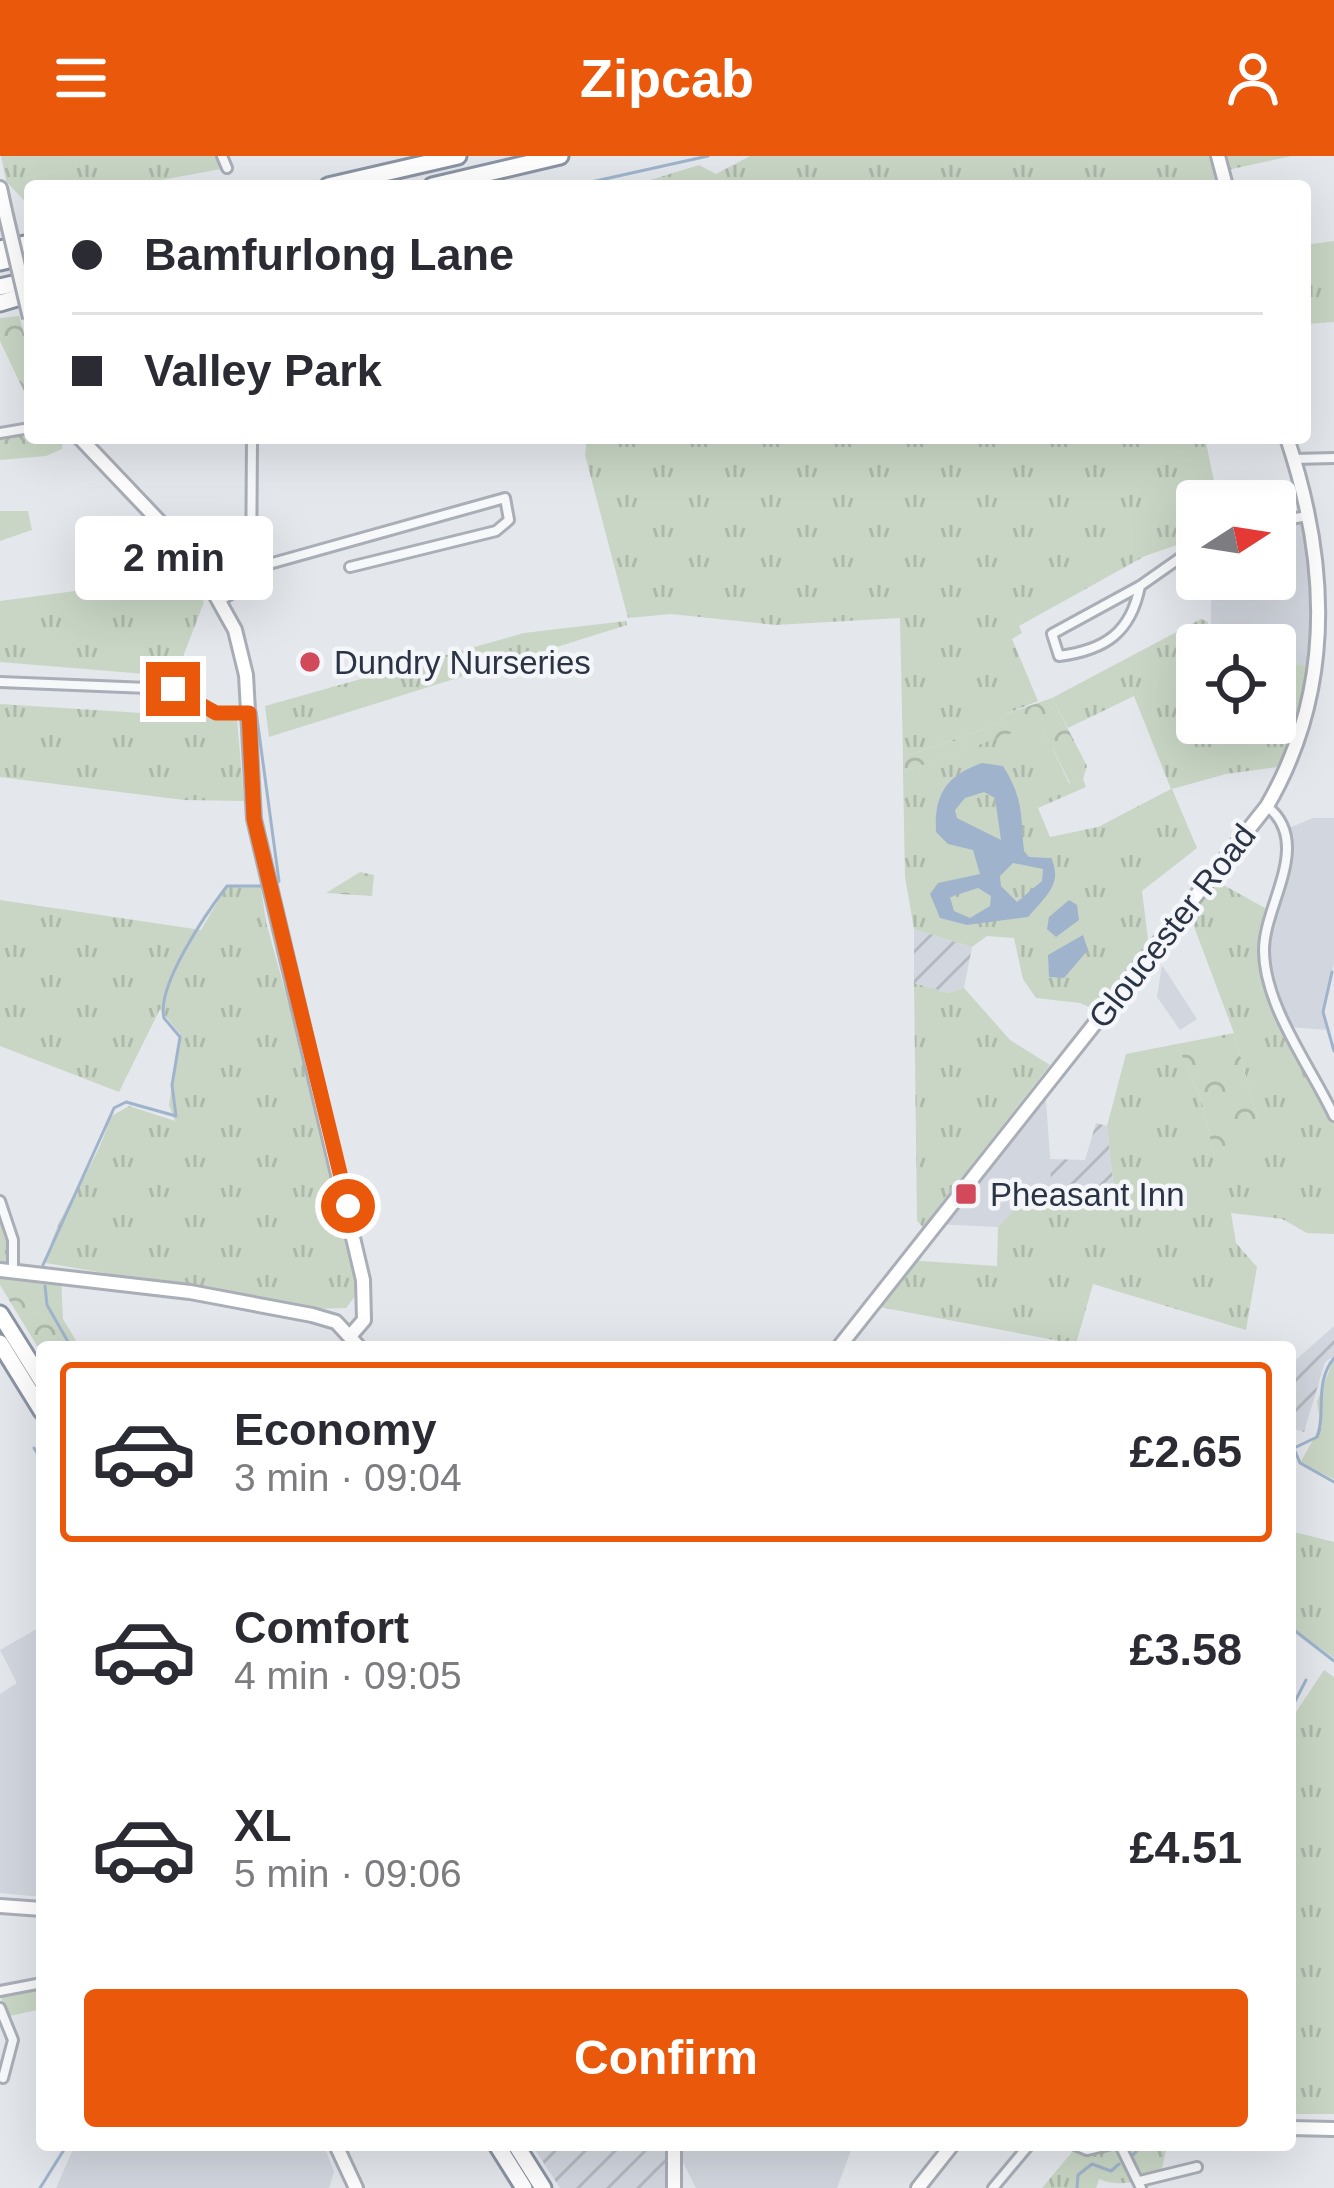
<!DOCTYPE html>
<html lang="en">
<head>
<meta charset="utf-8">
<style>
  :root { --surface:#fff; --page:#f2f2f3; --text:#2b2b33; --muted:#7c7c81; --line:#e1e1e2; --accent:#ea580c }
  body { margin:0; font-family:Helvetica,sans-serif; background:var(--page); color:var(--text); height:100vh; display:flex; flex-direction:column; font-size:45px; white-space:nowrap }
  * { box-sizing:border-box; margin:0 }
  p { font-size:39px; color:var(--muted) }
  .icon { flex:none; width:66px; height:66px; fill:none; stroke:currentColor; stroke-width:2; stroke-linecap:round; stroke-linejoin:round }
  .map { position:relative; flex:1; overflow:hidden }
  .details { position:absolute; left:36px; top:1185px; width:1260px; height:810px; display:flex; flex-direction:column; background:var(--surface); border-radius:12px; box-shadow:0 12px 48px #0002 }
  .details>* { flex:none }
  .hud { position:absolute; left:24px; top:24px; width:1287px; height:264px; border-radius:12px; box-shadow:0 12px 48px #0002; display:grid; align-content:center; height:264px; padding:0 48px; background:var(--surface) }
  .needle { width:78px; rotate:78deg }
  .fabs { position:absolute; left:1176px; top:324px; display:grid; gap:24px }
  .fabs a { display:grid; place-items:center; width:120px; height:120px; border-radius:12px; background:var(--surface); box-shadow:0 12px 48px #0002; font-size:60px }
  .end { position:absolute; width:54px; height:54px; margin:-27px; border:15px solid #ea580c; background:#fff; box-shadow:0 0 0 6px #fff }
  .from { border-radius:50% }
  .bubble { position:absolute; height:84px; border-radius:12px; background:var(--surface); box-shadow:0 12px 48px #0002; font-size:39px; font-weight:600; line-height:84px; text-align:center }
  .hud b { display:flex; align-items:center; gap:42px; height:114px; font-size:45px }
  .hud b+b { border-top:3px solid var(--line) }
  .hud i { width:30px; height:30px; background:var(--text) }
  ul { padding:21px 0 0; list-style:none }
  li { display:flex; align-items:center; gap:36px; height:180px; margin:0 24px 18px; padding:0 24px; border:6px solid transparent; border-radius:12px }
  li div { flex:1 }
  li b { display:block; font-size:45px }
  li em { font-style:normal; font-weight:600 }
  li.on { border-color:var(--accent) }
  li>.icon { width:108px; height:108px; stroke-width:1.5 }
  .primary-button { display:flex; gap:24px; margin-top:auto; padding:24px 48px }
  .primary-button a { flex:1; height:138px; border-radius:12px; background:var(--accent); color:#fff; font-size:48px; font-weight:600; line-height:138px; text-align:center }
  header { display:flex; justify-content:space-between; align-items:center; height:156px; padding:0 48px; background:var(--accent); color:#fff; font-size:54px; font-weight:600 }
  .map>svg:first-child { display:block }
  .built { fill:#d2d6de }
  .industrial { fill:url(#industrial-furrows) }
  .grass { fill:url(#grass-tufts) }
  .forest { fill:url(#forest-crowns) }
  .water { fill:#9fb4cc; fill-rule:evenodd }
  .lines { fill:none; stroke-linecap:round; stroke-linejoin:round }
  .stream { stroke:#9fb4cc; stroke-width:3 }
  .street-casing { stroke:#a9aeb7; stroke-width:14 }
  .secondary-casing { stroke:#a9aeb7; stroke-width:18 }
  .highway-casing { stroke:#8b94a3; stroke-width:21 }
  .street { stroke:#f7f8fa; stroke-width:8 }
  .secondary { stroke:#fff; stroke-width:12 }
  .highway { stroke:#fff; stroke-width:15 }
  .secondary-bridge-casing { stroke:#a9aeb7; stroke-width:18; stroke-linecap:butt }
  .secondary-bridge { stroke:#fff; stroke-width:12 }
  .route { stroke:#ea580c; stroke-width:15 }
  .poi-dot { fill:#d1495b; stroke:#f4f6f9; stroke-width:4.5 }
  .labels { text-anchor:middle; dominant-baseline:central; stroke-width:9; stroke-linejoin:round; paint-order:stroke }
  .poi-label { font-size:33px; fill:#2b3445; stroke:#f4f6f9; text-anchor:start }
  .street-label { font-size:33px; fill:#2b3445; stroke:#f4f6f9 }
</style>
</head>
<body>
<header><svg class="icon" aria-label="menu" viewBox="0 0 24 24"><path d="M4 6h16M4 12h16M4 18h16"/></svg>Zipcab<svg class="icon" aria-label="person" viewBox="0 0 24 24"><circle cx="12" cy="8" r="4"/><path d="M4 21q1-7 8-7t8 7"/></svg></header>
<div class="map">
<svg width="1334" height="2032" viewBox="0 0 1334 2032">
  <defs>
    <pattern id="industrial-furrows" width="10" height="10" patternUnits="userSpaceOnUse" patternTransform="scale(3)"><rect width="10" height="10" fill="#d2d6de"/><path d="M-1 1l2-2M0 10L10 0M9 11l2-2" fill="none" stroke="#b4b8c0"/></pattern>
    <pattern id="grass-tufts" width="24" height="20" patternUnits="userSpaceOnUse" patternTransform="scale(3)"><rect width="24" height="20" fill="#c9d6c5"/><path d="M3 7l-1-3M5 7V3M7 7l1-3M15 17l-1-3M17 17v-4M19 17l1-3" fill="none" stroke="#adb8ab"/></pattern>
    <pattern id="forest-crowns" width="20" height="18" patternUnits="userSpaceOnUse" patternTransform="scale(3)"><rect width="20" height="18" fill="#c9d6c5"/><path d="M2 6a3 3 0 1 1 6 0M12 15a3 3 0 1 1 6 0" fill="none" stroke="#adb8ab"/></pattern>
  </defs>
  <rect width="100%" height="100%" fill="#e4e7ec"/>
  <g class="built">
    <polygon points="1308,359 1323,444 1321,512 1275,505 1275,489 1211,489 1211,423 1275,423 1275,366"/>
    <polygon points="1313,662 1334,662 1334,807 1323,856 1328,874 1290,871 1271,830 1264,794 1282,728 1284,674"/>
    <polygon points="1162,809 1197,863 1180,874 1157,841"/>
    <polygon points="1045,930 1053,1044 1021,1045 998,1071 934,1068"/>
    <polygon points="42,1470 42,1741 0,1737 0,1538 17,1527 0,1494"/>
    <polygon points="75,1989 324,1989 334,2016 329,2032 56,2032"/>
    <polygon points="674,1989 853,1989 837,2032 696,2032"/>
  </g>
  <g class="industrial">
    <polygon points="914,773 972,791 964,832 948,837 914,827"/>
    <polygon points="1096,967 1107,970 1115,1045 1053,1044 1049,1003 1085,1004"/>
    <polygon points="1334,1170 1334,1200 1325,1206 1304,1276 1290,1272 1290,1209"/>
    <polygon points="532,1989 674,1989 674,2032 560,2032"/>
  </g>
  <g class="grass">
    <polygon points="1,0 222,0 227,12 161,24 162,30 30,30 30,51 6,25"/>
    <polygon points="750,0 1292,0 1223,15 1219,30 631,30 699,9 716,18"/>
    <polygon points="1334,85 1334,166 1306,168 1305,89"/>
    <polygon points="587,282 1205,282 1214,325 1192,331 1197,382 1145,400 1019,470 1022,477 1012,483 1038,545 1006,558 999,568 903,601 900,462 776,469 671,458 628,462 585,299"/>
    <polygon points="188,420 204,446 184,498 182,521 0,506 0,445"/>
    <polygon points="1201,463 1208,466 1211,489 1197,489 1197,567 1275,567 1275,505 1321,512 1291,609 1226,618 1172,633 1197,692 1142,735 1150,800 1103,857 1080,847 1036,842 1023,823 1014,782 987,780 972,791 914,773 905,721 903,616 1040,566 1069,627 1083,623 1086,631 1038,652 1050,681 1098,671 1171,633 1134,540 1068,572 1052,542"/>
    <polygon points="626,465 627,469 269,581 265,550 524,477"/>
    <polygon points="0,548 237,563 244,645 184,644 0,621"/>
    <polygon points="1211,722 1272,756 1265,803 1275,838 1334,960 1334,1078 1307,1077 1282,1063 1231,1057 1236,1087 1257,1111 1246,1174 1093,1128 1076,1188 869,1149 905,1104 997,1110 998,1071 1021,1045 1115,1044 1107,970 1126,898 1177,888 1202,946 1214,999 1258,965 1234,877 1187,752"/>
    <path d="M 227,729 L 261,731 L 266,766 L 326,983 L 359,1135 L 346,1152 L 314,1153 L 46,1107 C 56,1053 97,1013 110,961 L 129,950 L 175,965 L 169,949 L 180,878 L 160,853 L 119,936 L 0,890 L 0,744 L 201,774 Z"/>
    <polygon points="914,827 948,837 964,832 1010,884 1050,909 923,1071 917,1065"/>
    <polygon points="1334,1202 1334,1323 1300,1307 1321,1270 1317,1246"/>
    <polygon points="1290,1375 1334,1386 1334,1502 1290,1471"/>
    <polygon points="1324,1514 1334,1521 1334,1958 1290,1958 1290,1565"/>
    <polygon points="42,1827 42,1853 5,1861 0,1835"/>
    <path d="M 1108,1989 L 1167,1989 L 1161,2017 C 1139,2025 1120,2032 1099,2023 L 1096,2032 L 1042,2032 L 1077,1990 Z"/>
  </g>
  <g class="forest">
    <polygon points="19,160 30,198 30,248 0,185 0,162"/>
    <polygon points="30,277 30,282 63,282 62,293 46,300 0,304 0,281"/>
    <polygon points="0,355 28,355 32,374 0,385"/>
    <polygon points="1052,542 1087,610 1083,623 1070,627 1040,567 903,616 903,601 999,568 1006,558"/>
    <polygon points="360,716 374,719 372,740 326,737"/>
    <polygon points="1234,877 1258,965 1256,996 1214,999 1202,946 1177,888"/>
    <polygon points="0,1064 13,1084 13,1115 61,1119 63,1163 80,1191 42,1191 42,1198 0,1129"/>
  </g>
  <g class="water">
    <path d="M 982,607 L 1003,610 C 1025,645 1020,661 1024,695 L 1029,701 L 1050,702 C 1065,726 1044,742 1028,761 L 967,769 L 940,762 L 930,738 L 938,727 L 980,718 L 973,694 L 948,688 L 936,676 C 934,638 946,620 982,607 ZM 984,636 L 995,642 L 1001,684 L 957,662 L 955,654 L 965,642 ZM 1013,707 L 1043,713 L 1042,725 L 1017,746 L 1001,730 L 1000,720 ZM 978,732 L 991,740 L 990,750 L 970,762 L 954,755 L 950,741 Z"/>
    <polygon points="1069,744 1077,749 1079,764 1056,781 1047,773 1049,761"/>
    <polygon points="1083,779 1088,794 1064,822 1049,821 1048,799"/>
  </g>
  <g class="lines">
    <g class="stream">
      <polyline points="573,30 708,0"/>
      <polyline points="256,555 279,725 275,729"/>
      <polyline points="1332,816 1323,856 1334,895"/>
      <path d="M 43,1109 L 114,952 L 126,946 L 176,960 L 172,929 L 180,881 L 164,862 C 156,830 207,756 227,730 L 266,730"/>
      <polyline points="45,1130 47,1149 71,1191"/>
      <polyline points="34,1292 42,1305"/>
      <path d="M 1290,1294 L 1317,1281 C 1327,1256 1313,1229 1334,1202"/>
      <polyline points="1295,1295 1300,1307 1334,1326"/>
      <polyline points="1290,1471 1334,1505"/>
      <polyline points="1290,1555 1306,1524"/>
      <polyline points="1133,1999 1142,1989"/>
      <polyline points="40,2032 67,1989"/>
      <polyline points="1077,2032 1078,2019 1092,2008 1111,2015 1119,2008"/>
    </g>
    <defs>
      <g id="street">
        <polyline points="222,0 227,12"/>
        <polyline points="0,277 30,272"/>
        <polyline points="1294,303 1334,302"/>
        <polyline points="1275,366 1307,360"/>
        <polyline points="251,413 505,342 509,364 496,375 350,411"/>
        <path d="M 1140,430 C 1131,476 1106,494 1059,500 L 1052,478 L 1140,430 L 1197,390"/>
        <polyline points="221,444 251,426 252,282"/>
        <polyline points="0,526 173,533 216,557 249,557"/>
        <path d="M 1268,651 C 1313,688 1264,749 1264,794 C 1264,850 1311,911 1334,960"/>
        <polyline points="0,1045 13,1084 13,1115"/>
        <polyline points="0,1835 42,1827"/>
        <polyline points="0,1852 13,1884 3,1922"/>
        <polyline points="1075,1989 1087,1994 1108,1989"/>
        <polyline points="1120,1989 1141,2032"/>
        <polyline points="1140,2025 1197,2011"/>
        <polyline points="993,2032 1029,1989"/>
      </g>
      <g id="secondary">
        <polyline points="1218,0 1226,30"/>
        <polyline points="0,32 5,55"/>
        <polyline points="80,282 196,404 235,474 246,519 254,663 363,1124 364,1164 351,1179"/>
        <polyline points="0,1114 190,1136 312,1159 336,1166 359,1191"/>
        <path d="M 839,1191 L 1267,650 C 1334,535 1329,407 1287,282"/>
        <polyline points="0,1750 42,1753"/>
        <polyline points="1290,1972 1334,1973"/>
        <polyline points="336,1989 356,2032"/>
        <polyline points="674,2032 674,1989"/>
        <polyline points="918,2032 952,1989"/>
      </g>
      <g id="highway">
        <polyline points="328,30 458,0"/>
        <polyline points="432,30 560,0"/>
        <polyline points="0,93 30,87"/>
        <polyline points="0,106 30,99"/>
        <polyline points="0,131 30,124"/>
        <polyline points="0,147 30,138"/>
        <polyline points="0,1158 42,1225"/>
        <polyline points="0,1187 42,1255"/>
        <polyline points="497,1989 524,2032"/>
        <polyline points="516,1989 543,2032"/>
      </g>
    </defs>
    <use href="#street" class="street-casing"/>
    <use href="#secondary" class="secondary-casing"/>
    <use href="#highway" class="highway-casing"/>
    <use href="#street" class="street"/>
    <use href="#secondary" class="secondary"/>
    <use href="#highway" class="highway"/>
    <defs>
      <polyline id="secondary-bridge" points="5,55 30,162"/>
    </defs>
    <use href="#secondary-bridge" class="secondary-bridge-casing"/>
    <use href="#secondary-bridge" class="secondary-bridge"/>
  </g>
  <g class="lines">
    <polyline class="route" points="173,533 216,557 249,557 254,663 348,1050"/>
  </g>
  <g class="poi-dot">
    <circle cx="310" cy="506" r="12"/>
    <rect x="954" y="1026" width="24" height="24" rx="6"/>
  </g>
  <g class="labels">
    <g class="poi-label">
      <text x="334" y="506">Dundry Nurseries</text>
      <text x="990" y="1038">Pheasant Inn</text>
    </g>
    <g class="street-label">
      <text transform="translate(1172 770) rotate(-52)">Gloucester Road</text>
    </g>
  </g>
</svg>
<div class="fabs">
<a><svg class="needle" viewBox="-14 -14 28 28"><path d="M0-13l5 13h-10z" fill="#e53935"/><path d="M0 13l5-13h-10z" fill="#7c7c81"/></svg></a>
<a><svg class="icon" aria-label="locate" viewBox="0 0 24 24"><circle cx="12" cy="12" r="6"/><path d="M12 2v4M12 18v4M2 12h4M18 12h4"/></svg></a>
</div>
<i class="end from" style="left:348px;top:1050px"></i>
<i class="end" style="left:173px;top:533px"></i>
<div class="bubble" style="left:75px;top:360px;width:198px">2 min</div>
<div class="hud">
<b><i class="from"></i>Bamfurlong Lane</b>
<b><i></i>Valley Park</b>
</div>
<section class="details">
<ul>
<li class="on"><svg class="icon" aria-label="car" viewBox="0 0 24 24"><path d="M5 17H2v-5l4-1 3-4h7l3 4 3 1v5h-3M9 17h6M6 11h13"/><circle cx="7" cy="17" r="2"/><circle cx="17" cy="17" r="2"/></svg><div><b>Economy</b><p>3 min · 09:04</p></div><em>£2.65</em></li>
<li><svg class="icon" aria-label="car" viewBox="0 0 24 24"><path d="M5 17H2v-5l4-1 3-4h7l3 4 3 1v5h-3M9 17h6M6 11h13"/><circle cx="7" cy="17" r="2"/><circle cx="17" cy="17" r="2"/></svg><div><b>Comfort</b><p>4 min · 09:05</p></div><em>£3.58</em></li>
<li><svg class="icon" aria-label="car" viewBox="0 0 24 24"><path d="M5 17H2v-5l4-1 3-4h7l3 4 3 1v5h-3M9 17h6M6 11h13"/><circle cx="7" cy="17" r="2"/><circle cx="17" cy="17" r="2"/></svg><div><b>XL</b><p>5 min · 09:06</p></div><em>£4.51</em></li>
</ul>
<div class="primary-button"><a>Confirm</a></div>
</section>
</div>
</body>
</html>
